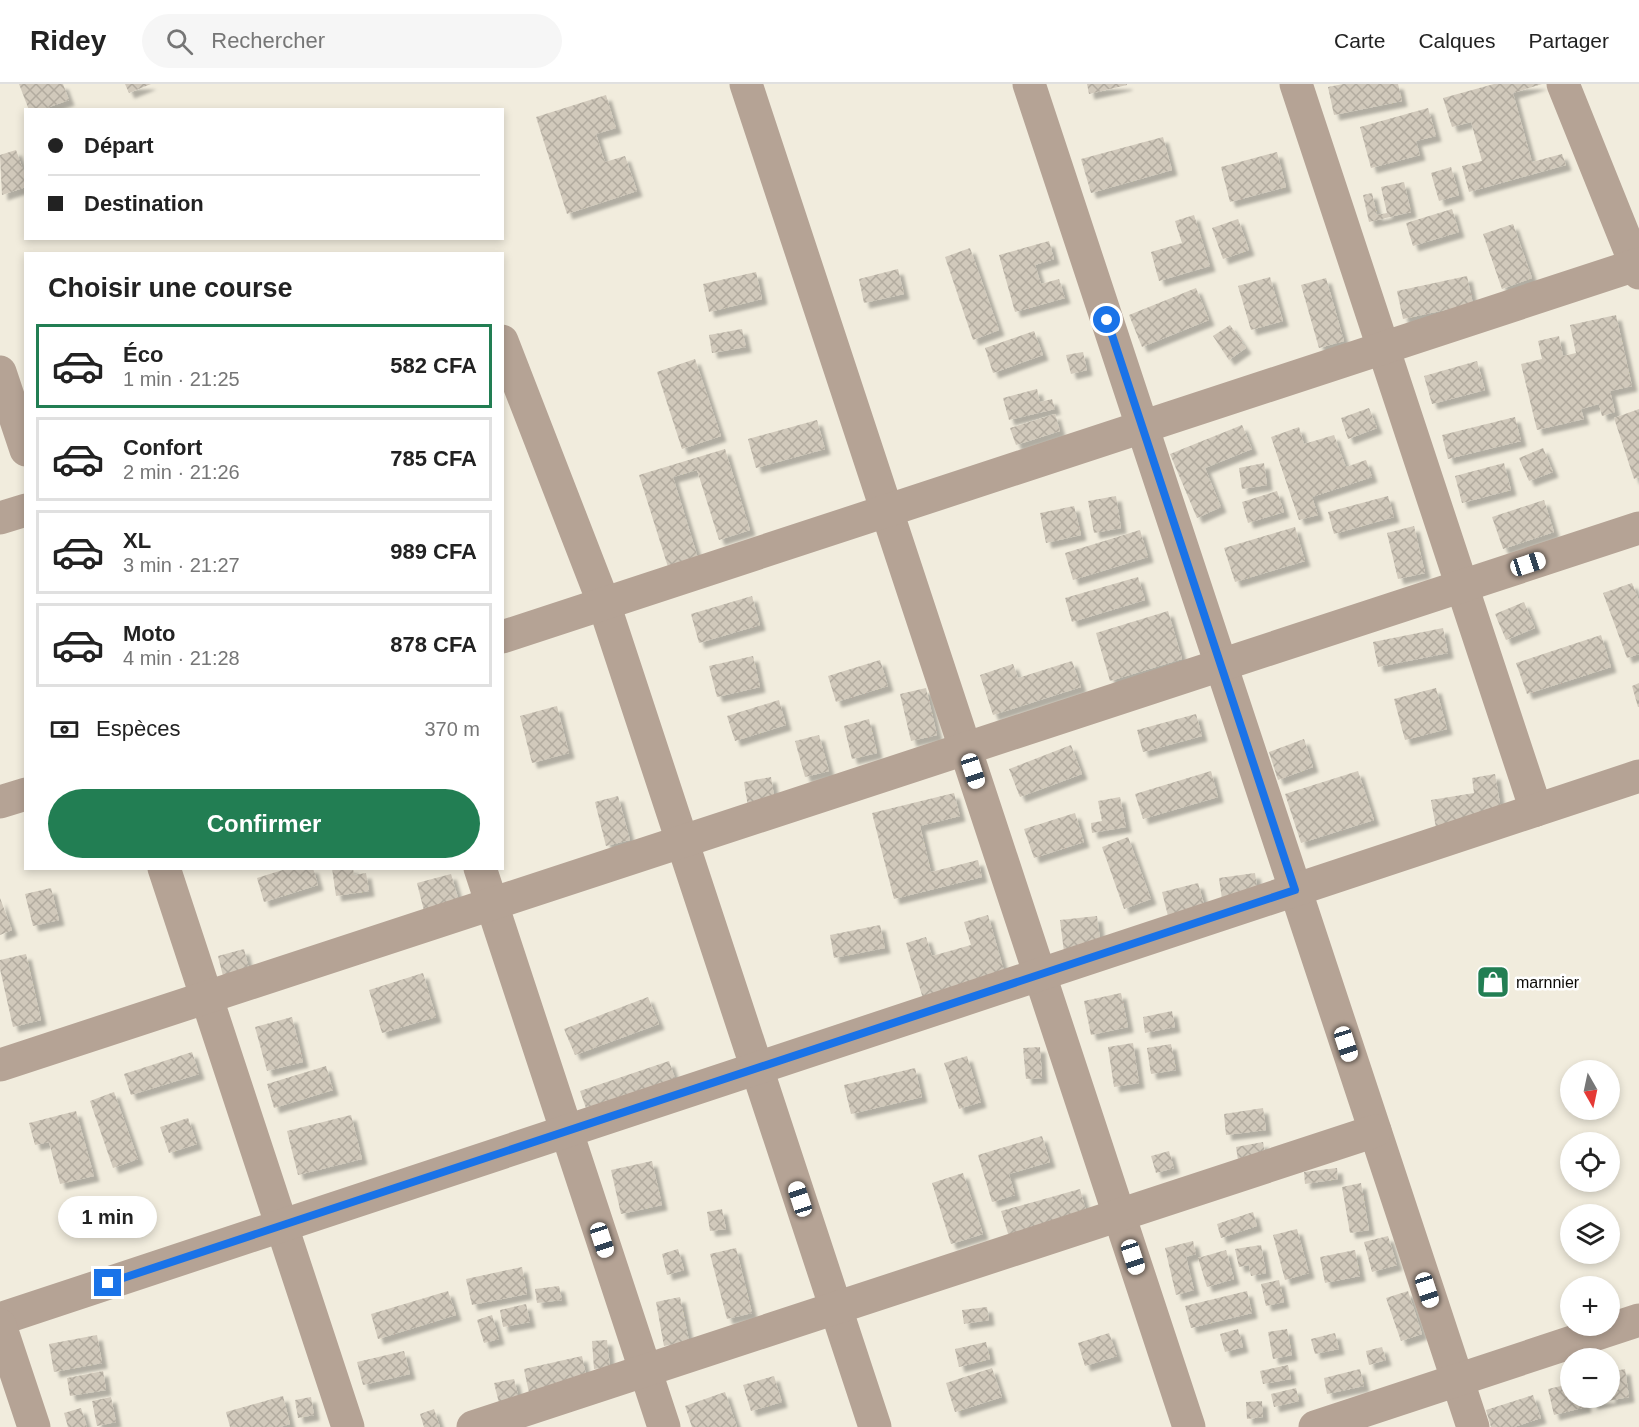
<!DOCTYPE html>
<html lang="fr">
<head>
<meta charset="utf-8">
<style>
  :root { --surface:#fff; --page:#f6f6f6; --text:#222; --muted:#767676; --line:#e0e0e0; --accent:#227e53 }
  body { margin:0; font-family:Arial,sans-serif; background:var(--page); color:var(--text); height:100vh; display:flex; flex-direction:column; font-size:22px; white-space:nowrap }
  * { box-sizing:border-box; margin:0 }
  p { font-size:20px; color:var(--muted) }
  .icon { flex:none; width:33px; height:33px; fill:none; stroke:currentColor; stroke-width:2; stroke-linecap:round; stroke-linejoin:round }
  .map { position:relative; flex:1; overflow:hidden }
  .side { position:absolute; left:24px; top:168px; width:480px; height:618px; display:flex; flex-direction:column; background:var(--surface); border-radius:0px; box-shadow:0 3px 9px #0003 }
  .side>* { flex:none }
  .top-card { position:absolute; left:24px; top:24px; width:480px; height:132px; border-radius:0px; box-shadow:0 3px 9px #0003; display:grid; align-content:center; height:132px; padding:0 24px; background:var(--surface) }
  .needle { width:39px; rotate:171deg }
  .controls { position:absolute; left:1560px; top:976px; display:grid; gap:12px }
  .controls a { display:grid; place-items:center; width:60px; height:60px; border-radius:50%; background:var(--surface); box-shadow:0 3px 9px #0003; font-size:30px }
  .end { position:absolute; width:27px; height:27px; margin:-14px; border:8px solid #1a73e8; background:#fff; box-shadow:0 0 0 3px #fff }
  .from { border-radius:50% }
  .bubble { position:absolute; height:42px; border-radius:21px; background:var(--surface); box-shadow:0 3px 9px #0003; font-size:20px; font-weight:700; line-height:42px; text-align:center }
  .car { position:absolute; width:18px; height:36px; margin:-18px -9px; border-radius:8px; box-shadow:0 0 4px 2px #0007; background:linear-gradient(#fff 24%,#345 0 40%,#fff 0 76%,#345 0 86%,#fff 0) }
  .top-card b { display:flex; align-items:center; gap:21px; height:57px; font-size:22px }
  .top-card b+b { border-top:2px solid var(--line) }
  .top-card i { width:15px; height:15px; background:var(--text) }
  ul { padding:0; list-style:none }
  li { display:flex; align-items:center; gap:18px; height:84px; margin:0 12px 9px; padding:0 12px; border:3px solid var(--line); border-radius:0px }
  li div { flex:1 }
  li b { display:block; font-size:22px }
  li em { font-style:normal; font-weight:700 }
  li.selected { border-color:var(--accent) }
  li>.icon { width:54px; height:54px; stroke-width:1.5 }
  h2 { padding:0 24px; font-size:27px; line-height:72px }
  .pay { display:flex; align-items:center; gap:15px; height:66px; padding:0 24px; font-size:22px }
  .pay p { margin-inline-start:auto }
  .action { display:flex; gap:12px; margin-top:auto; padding:12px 24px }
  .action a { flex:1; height:69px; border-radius:36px; background:var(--accent); color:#fff; font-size:24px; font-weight:700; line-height:69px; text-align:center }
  header { display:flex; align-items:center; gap:36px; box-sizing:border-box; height:84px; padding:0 30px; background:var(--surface); border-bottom:2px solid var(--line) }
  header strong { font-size:28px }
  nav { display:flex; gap:33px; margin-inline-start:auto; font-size:21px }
  .search { width:420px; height:54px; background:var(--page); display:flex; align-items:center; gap:15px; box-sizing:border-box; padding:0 21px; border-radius:33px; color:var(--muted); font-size:22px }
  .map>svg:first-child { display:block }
  .building { fill:url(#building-cross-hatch); filter:url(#shadow) }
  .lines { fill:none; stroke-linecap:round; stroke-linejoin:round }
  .minor { stroke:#b5a395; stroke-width:33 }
  .route { stroke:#1a73e8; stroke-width:8 }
  .labels { text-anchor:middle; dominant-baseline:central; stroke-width:5; stroke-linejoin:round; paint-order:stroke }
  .poi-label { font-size:16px; fill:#0d0b07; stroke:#fff; text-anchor:start }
</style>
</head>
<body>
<header>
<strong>Ridey</strong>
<div class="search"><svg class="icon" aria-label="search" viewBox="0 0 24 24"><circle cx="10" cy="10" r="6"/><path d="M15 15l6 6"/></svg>Rechercher</div>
<nav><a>Carte</a><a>Calques</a><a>Partager</a></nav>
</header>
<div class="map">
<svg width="1639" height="1343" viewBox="0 0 1639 1343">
  <defs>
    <pattern id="building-cross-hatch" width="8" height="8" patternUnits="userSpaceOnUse" patternTransform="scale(1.5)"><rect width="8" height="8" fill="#d1c9bb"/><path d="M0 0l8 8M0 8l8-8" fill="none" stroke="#b2ab9f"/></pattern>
    <filter id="shadow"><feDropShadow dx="5.5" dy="5.5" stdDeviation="1.5" flood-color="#0004"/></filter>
  </defs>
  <rect width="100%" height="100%" fill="#f1ecdd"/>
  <g class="building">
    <polygon points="19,0 63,0 69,16 41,26 29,26"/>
    <polygon points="125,0 151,0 129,9"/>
    <polygon points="1087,0 1127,0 1127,1 1089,10"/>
    <polygon points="1343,0 1398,0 1402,17 1334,31 1328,3"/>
    <polygon points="1494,0 1542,0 1513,9 1532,78 1562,70 1566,81 1469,108 1462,82 1482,77 1471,38 1452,43 1443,14"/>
    <polygon points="606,11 616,44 596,50 605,78 625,72 637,107 567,130 536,33"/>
    <polygon points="1428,24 1436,52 1416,57 1420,71 1371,84 1360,43"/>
    <polygon points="1163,53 1172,86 1091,109 1081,75"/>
    <polygon points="16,66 26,94 26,103 2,111 0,71"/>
    <polygon points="1277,68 1286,103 1230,118 1221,83"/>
    <polygon points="1451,83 1459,111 1439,117 1431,89"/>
    <polygon points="1404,98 1411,128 1369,138 1363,111 1372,109 1377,131 1387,129 1381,103"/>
    <polygon points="1452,125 1459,148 1413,162 1406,139"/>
    <polygon points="1194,131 1210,182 1159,197 1151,168 1182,159 1175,137"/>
    <polygon points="1238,135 1249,166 1223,175 1212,144"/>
    <polygon points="1513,140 1532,194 1502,205 1483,150"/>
    <polygon points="1049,157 1054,175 1035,181 1041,200 1059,195 1065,214 1015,228 999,171"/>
    <polygon points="970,164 999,246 973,256 945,173"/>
    <polygon points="898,185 904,210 864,219 859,195"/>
    <polygon points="756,188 762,215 709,228 703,200"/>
    <polygon points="1467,192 1473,220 1403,235 1397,207"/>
    <polygon points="1270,193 1283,237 1251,246 1238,202"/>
    <polygon points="1326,194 1344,257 1319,264 1301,201"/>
    <polygon points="1196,204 1209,236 1142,263 1129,231"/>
    <polygon points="1616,231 1632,302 1610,307 1615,328 1602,332 1599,320 1581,325 1584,335 1537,346 1521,280 1542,275 1538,257 1559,252 1563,272 1576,269 1570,241"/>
    <polygon points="1230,241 1246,264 1229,276 1213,252"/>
    <polygon points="742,245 746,263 712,269 709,251"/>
    <polygon points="1034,247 1043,271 993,289 985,264"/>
    <polygon points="1083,268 1087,286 1071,290 1066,271"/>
    <polygon points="695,275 721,352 682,365 657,288"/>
    <polygon points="1477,277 1485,306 1432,320 1424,292"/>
    <polygon points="1037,305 1040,318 1052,315 1055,325 1009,336 1003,314"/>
    <polygon points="1369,324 1377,344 1348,355 1341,334"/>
    <polygon points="1639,325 1639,393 1634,395 1614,334"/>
    <polygon points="1055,330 1060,347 1016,361 1010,344"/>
    <polygon points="1515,333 1521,357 1448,375 1442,351"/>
    <polygon points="817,336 825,365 756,384 748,355"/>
    <polygon points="1242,341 1252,365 1205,384 1221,423 1197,434 1170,370"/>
    <polygon points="1299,343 1304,360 1334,351 1346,383 1366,376 1372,393 1312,413 1318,431 1299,436 1271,353"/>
    <polygon points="1543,364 1553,388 1529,397 1519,374"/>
    <polygon points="725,365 750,446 719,456 697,386 673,393 698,474 668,483 639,391"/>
    <polygon points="1264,379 1267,401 1242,405 1239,384"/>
    <polygon points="1504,379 1511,406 1462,419 1455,392"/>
    <polygon points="1277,407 1284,428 1248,439 1242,418"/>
    <polygon points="1116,412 1121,444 1094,449 1088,417"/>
    <polygon points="1388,412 1394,433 1334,450 1328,428"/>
    <polygon points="1544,416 1554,448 1503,465 1492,433"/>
    <polygon points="1074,422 1081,451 1046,459 1040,429"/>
    <polygon points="1414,442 1425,489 1398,495 1387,449"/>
    <polygon points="1295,443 1305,477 1235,498 1224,464"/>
    <polygon points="1140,446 1148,473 1073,496 1065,469"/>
    <polygon points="1138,493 1145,516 1072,538 1065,514"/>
    <polygon points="1632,499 1639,517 1639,570 1627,574 1603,509"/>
    <polygon points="752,512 760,541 699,559 691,530"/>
    <polygon points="1524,518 1535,544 1506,556 1495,530"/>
    <polygon points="1168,527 1182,575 1110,597 1096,549"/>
    <polygon points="1443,544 1448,569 1378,583 1373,558"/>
    <polygon points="1601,551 1611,583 1527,610 1516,579"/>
    <polygon points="753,572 760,603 717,613 709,582"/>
    <polygon points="880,576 888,602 836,618 828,592"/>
    <polygon points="1072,577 1081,603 993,631 980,591 1013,580 1018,594"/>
    <polygon points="1639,599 1639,623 1638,623 1632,602"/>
    <polygon points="926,604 937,651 911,657 900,610"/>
    <polygon points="1436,604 1447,645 1405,656 1394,615"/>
    <polygon points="779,616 786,641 735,657 727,632"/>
    <polygon points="557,622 569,669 532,679 520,632"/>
    <polygon points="1196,630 1202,652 1143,668 1137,646"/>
    <polygon points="869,635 877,669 852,675 844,642"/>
    <polygon points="819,651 829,687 805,693 795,657"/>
    <polygon points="1304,655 1313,683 1278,696 1269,668"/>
    <polygon points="1071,661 1082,690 1020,713 1009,685"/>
    <polygon points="1211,687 1218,713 1143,735 1135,710"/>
    <polygon points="1358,687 1374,736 1301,759 1285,710"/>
    <polygon points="1495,690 1502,732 1436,744 1431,716 1474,709 1472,694"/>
    <polygon points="771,693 775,718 748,723 744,698"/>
    <polygon points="954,709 960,732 920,742 931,788 978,776 982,793 894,815 872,729"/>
    <polygon points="618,712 630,756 606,762 595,718"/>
    <polygon points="1120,713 1126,743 1092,749 1091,739 1102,737 1098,717"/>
    <polygon points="1075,729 1084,758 1034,774 1024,745"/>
    <polygon points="1128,753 1151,815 1124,825 1102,763"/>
    <polygon points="289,784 313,784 318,801 264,818 257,794"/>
    <polygon points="332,784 353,784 354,791 366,789 369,807 336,812"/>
    <polygon points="1255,789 1258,810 1222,815 1219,794"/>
    <polygon points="451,790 459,817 424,827 417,799"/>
    <polygon points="1198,799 1206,827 1169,836 1162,808"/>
    <polygon points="51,804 59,836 33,842 25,810"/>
    <polygon points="0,814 12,846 0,851"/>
    <polygon points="988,831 1007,897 925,921 906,859 926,853 932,872 971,861 964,838"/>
    <polygon points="1097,832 1101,863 1064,868 1060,836"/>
    <polygon points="880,841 885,864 834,874 830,851"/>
    <polygon points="244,865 249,885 223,892 218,872"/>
    <polygon points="26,870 41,936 13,943 0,885 0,876"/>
    <polygon points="423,889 436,933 382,949 369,906"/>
    <polygon points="1121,909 1128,943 1091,951 1084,917"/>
    <polygon points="648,913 659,940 575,971 564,945"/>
    <polygon points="1172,927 1175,943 1145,949 1143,933"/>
    <polygon points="292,933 303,978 267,987 255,943"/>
    <polygon points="1133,959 1139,999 1114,1003 1108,963"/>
    <polygon points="1171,960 1176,986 1151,990 1147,964"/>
    <polygon points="1040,963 1042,994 1026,995 1023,964"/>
    <polygon points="192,968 199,990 131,1011 124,990"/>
    <polygon points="967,972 981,1018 959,1025 944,979"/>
    <polygon points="669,977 678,1003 589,1033 580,1007"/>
    <polygon points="326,982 333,1006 274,1024 267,1000"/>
    <polygon points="915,984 922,1013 851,1030 844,1001"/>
    <polygon points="114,1008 138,1075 113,1084 90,1017"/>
    <polygon points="1263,1024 1266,1046 1226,1051 1224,1030"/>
    <polygon points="76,1027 94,1092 60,1100 49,1058 35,1061 29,1039"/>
    <polygon points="351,1031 362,1075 298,1091 287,1047"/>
    <polygon points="188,1034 197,1060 169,1069 160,1043"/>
    <polygon points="1042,1052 1050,1078 1009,1090 1015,1111 992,1118 978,1071"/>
    <polygon points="1263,1058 1266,1077 1239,1082 1236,1063"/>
    <polygon points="1169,1067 1174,1084 1156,1089 1151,1072"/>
    <polygon points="652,1077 662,1121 621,1130 611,1086"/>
    <polygon points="1337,1084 1338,1095 1305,1100 1304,1088"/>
    <polygon points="963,1089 983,1150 951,1160 932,1099"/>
    <polygon points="1361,1099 1369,1146 1350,1149 1342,1103"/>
    <polygon points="1080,1105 1088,1134 1010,1156 1001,1127"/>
    <polygon points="722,1125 726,1145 710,1147 707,1128"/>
    <polygon points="1253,1128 1257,1142 1221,1154 1217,1140"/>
    <polygon points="1297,1145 1309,1189 1285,1196 1273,1151"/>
    <polygon points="1388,1152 1397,1181 1372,1188 1364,1158"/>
    <polygon points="1193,1157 1196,1170 1186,1173 1194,1206 1176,1211 1165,1164"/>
    <polygon points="1261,1161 1266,1189 1251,1192 1249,1181 1239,1183 1235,1165"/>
    <polygon points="736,1164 752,1229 727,1235 710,1170"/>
    <polygon points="678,1165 684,1186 667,1191 662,1170"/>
    <polygon points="1226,1166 1234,1195 1207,1203 1198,1174"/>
    <polygon points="1355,1166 1360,1192 1325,1199 1320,1173"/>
    <polygon points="522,1183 527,1210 472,1221 466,1195"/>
    <polygon points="1279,1196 1284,1218 1266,1222 1261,1200"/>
    <polygon points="559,1202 562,1216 537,1219 535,1205"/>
    <polygon points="448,1207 456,1231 378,1255 371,1230"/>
    <polygon points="1247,1207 1252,1229 1191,1244 1185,1222"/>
    <polygon points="1408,1207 1422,1250 1401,1257 1386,1214"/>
    <polygon points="680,1213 689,1257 664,1262 656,1218"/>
    <polygon points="526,1220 530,1238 503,1243 500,1226"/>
    <polygon points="987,1223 989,1236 964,1240 962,1226"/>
    <polygon points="492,1231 499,1255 484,1259 477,1236"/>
    <polygon points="1238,1245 1243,1263 1225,1268 1220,1250"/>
    <polygon points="1287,1245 1292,1271 1273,1275 1268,1248"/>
    <polygon points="1109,1249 1117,1272 1085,1282 1078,1259"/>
    <polygon points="1335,1249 1339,1265 1315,1270 1311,1255"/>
    <polygon points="97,1251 102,1279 54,1288 49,1260"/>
    <polygon points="607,1256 610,1283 594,1285 592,1257"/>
    <polygon points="986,1258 990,1275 959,1283 955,1265"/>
    <polygon points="1382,1263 1386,1276 1369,1281 1366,1267"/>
    <polygon points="404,1267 410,1290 363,1301 357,1278"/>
    <polygon points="582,1272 587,1296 529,1309 524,1285"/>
    <polygon points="1288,1281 1291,1295 1263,1300 1260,1287"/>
    <polygon points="992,1284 1002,1313 955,1328 946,1299"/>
    <polygon points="1360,1285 1364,1302 1327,1310 1324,1294"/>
    <polygon points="1625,1285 1629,1313 1592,1320 1591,1314 1610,1314 1610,1288"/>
    <polygon points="103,1287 106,1306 70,1312 67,1294"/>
    <polygon points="774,1292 782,1318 751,1327 743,1301"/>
    <polygon points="514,1295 519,1315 499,1319 494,1299"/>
    <polygon points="1570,1300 1570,1314 1584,1314 1586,1323 1554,1331 1548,1305"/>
    <polygon points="1296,1304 1299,1317 1274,1323 1271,1310"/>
    <polygon points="725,1308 737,1343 692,1343 685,1322"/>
    <polygon points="1533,1311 1541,1334 1514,1343 1491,1343 1486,1326"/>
    <polygon points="283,1312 290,1340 280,1343 230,1343 226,1328"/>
    <polygon points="111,1313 116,1338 97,1342 92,1317"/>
    <polygon points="311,1313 314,1331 298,1334 295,1316"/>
    <polygon points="1262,1317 1263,1333 1247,1335 1246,1318"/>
    <polygon points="81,1324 87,1343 68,1343 64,1329"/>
    <polygon points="434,1325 440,1343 424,1343 420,1330"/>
  </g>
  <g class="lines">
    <g class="minor">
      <polyline points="746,0 1189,1343"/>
      <polyline points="1029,0 1473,1343"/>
      <polyline points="1296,0 1536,726"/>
      <polyline points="1563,0 1639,189"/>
      <polyline points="502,257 604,520 875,1343"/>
      <polyline points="0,288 26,366"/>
      <polyline points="0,434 26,426"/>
      <polyline points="502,553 1639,180"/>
      <polyline points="0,718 26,710"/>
      <polyline points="164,784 348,1343"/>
      <polyline points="480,784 664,1343"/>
      <polyline points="0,981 1639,444"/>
      <polyline points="0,1235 1639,692"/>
      <polyline points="0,1241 34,1343"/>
      <polyline points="473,1343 1375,1047"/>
      <polyline points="1315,1343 1639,1236"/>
    </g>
  </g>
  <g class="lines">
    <polyline class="route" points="108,1199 1295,806 1107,236"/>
  </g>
  <defs>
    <symbol id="shop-square" viewBox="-11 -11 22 22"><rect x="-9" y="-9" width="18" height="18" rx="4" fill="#227e53" stroke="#fff"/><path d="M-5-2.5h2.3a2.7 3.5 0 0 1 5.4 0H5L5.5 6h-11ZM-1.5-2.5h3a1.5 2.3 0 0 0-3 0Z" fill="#fff"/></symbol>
  </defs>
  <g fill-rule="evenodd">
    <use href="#shop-square" x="1474" y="879" width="38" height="38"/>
  </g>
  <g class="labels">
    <g class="poi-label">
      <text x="1516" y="898">marnnier</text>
    </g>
  </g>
</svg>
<div class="controls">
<a><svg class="needle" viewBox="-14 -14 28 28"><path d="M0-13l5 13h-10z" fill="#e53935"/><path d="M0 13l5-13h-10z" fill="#767676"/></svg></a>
<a><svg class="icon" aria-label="locate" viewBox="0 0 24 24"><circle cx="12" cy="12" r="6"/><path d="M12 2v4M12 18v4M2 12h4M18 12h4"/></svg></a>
<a><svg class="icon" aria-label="layers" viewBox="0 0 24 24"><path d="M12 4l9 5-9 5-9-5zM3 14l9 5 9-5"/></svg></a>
<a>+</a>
<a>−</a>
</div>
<i class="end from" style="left:1107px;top:236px"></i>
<i class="end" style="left:108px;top:1199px"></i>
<div class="bubble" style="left:58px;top:1112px;width:99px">1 min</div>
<i class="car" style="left:1528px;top:480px;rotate:72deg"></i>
<i class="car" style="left:973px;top:687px;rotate:162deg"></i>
<i class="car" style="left:1346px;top:960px;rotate:162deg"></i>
<i class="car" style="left:800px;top:1115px;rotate:342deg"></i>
<i class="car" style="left:602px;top:1156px;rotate:162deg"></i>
<i class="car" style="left:1133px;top:1173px;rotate:162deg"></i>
<i class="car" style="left:1427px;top:1206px;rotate:162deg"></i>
<div class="top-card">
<b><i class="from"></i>Départ</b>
<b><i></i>Destination</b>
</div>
<section class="side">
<h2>Choisir une course</h2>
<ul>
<li class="selected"><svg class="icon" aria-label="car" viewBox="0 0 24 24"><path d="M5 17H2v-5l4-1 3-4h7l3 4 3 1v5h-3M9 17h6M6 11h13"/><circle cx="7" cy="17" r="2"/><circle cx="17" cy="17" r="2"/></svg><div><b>Éco</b><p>1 min · 21:25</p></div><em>582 CFA</em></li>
<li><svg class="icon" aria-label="car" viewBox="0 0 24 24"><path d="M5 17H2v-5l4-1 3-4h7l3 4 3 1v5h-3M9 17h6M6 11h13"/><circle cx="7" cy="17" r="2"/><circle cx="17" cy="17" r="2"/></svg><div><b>Confort</b><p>2 min · 21:26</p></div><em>785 CFA</em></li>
<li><svg class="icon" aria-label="car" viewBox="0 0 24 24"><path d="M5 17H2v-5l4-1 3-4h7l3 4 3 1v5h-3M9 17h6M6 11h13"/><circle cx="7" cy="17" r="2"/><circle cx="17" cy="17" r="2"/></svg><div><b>XL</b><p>3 min · 21:27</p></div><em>989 CFA</em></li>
<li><svg class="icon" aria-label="car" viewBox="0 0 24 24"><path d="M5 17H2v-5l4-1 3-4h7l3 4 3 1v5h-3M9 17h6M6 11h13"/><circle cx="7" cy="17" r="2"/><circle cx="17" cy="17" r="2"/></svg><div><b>Moto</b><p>4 min · 21:28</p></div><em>878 CFA</em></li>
</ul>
<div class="pay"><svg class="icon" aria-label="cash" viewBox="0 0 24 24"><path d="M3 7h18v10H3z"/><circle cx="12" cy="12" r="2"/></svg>Espèces<p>370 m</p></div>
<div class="action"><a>Confirmer</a></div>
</section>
</div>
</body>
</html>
